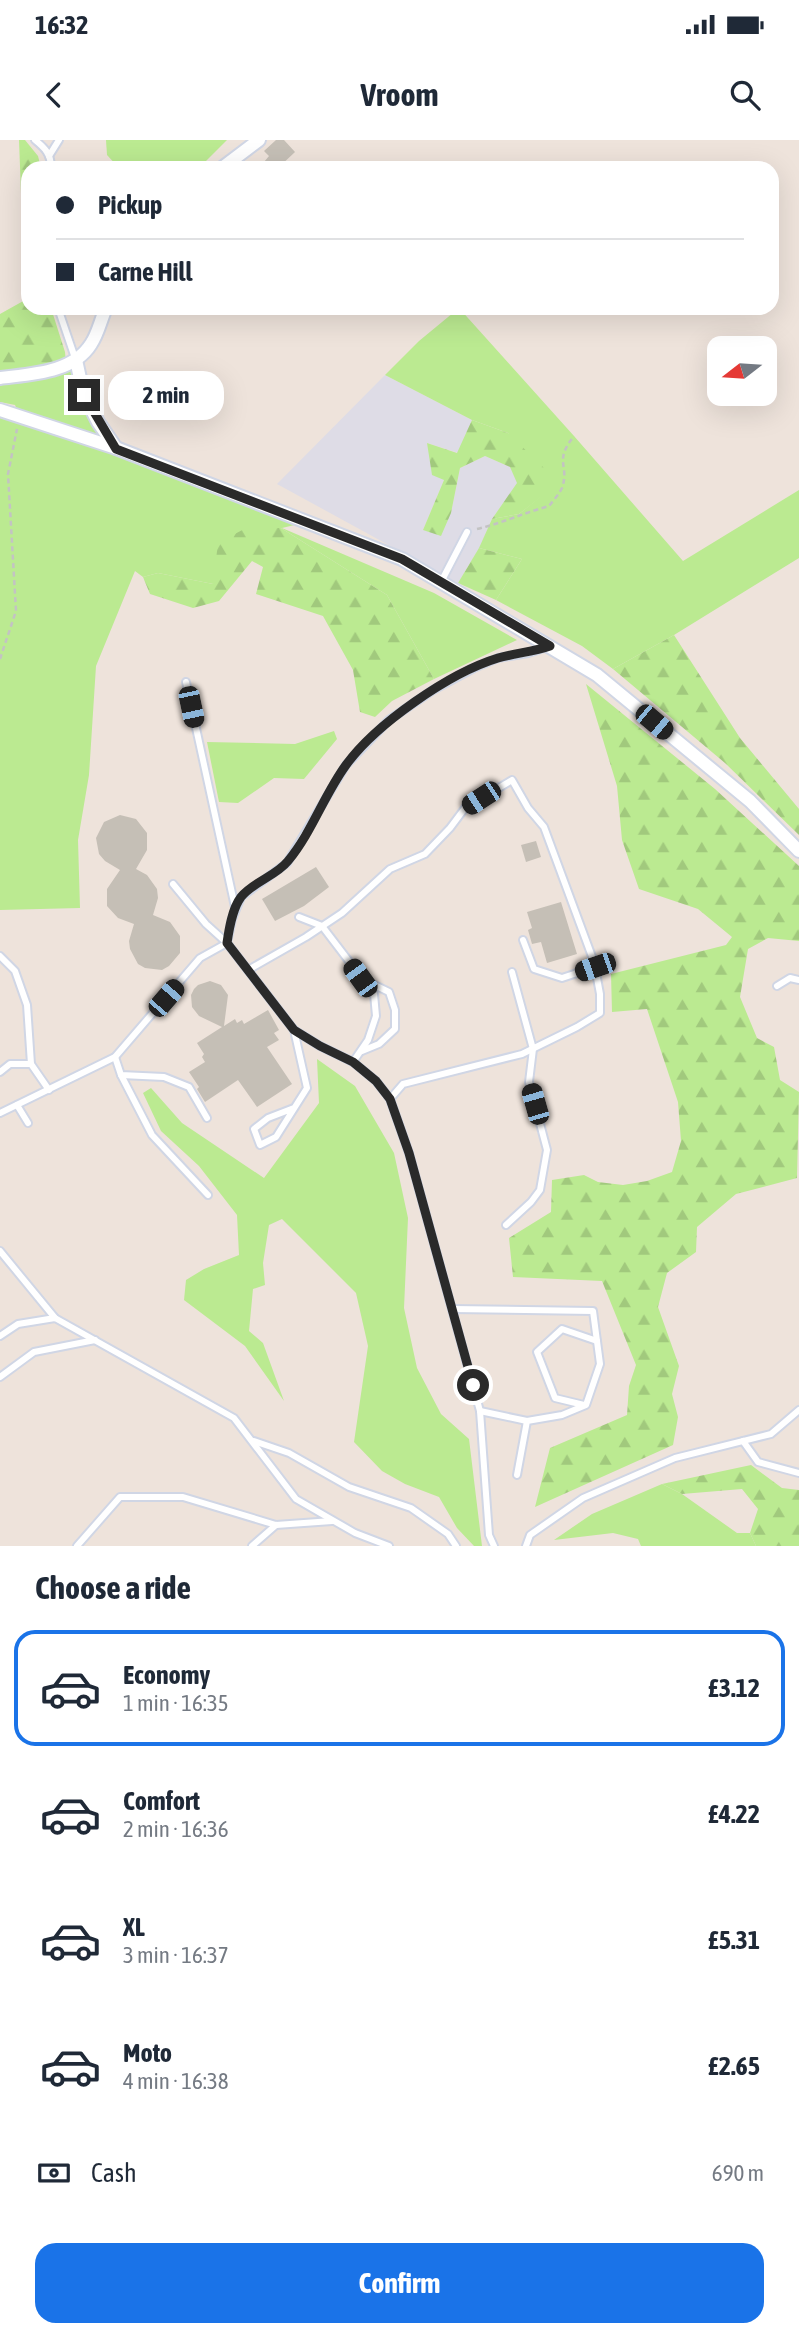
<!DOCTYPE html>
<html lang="en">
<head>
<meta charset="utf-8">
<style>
  :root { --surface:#fff; --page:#f2f2f3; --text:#1f2937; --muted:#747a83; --line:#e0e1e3; --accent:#1a73e8 }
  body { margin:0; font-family:"Asap Condensed",sans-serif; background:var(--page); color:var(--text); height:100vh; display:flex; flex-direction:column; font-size:26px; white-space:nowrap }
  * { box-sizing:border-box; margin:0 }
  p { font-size:23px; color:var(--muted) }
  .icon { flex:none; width:38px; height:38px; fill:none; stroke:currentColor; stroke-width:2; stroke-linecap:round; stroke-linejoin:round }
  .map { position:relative; height:1406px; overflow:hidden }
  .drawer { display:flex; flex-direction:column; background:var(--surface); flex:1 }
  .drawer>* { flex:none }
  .banner { position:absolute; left:21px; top:21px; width:758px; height:154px; border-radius:21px; box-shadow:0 7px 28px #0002; display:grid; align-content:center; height:154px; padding:0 35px; background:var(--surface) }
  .needle { width:46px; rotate:253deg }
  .buttons { position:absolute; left:707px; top:196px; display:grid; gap:14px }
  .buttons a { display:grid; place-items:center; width:70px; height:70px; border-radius:14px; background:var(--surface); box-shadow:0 7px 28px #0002; font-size:35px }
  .end { position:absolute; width:32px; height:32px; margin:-16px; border:9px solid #2a2a2a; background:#fff; box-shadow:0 0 0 4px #fff }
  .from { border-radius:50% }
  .bubble { position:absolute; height:49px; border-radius:21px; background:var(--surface); box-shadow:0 7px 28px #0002; font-size:23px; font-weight:700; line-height:49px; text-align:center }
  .car { position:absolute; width:21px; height:42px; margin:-21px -10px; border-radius:9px; box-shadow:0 0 5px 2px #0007; background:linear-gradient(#222 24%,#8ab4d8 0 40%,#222 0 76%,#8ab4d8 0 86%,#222 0) }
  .banner b { display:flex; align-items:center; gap:24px; height:66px; font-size:26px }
  .banner b+b { border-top:2px solid var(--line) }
  .banner i { width:18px; height:18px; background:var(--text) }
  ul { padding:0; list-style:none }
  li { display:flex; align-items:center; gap:21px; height:116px; margin:0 14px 10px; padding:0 21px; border:4px solid transparent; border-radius:21px }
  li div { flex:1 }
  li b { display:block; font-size:26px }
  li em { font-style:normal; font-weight:700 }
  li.on { border-color:var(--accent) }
  li>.icon { width:63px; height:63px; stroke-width:1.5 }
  h2 { padding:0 35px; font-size:32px; line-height:84px }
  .pay { display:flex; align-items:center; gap:18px; height:77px; padding:0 35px; font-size:26px }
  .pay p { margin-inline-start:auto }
  .button { display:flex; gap:14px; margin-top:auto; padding:14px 35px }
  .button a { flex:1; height:80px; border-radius:21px; background:var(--accent); color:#fff; font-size:28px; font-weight:700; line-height:80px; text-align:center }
  .status { display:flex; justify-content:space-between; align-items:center; height:49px; padding:0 35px; background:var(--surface); direction:ltr }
  .status svg { height:19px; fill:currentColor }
  header { display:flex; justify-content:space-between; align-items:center; height:91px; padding:0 35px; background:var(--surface); font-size:32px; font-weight:700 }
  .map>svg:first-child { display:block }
  .industrial { fill:#dedce6 }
  .grass { fill:#bbea91 }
  .forest { fill:url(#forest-firs) }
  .building { fill:#c5bfb6 }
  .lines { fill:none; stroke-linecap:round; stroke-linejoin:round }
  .service-casing { stroke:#d0d6e5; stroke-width:10 }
  .minor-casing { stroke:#d0d6e5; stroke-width:16 }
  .path { stroke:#c3c3c3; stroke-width:2.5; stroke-dasharray:5 3.5; stroke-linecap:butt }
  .service { stroke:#fff; stroke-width:6 }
  .minor { stroke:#fff; stroke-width:12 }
  .route { stroke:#2a2a2a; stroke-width:9 }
</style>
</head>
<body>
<div class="status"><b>16:32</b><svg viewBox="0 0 49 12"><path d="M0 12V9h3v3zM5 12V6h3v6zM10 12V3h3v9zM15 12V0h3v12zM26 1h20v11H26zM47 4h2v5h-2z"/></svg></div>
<header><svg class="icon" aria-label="back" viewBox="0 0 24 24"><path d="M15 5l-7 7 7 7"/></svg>Vroom<svg class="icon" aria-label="search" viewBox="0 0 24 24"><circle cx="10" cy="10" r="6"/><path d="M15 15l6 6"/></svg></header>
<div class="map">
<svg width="799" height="1406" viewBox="0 0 799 1406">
  <defs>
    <pattern id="forest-firs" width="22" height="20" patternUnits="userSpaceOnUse" patternTransform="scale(1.75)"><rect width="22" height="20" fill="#bbea91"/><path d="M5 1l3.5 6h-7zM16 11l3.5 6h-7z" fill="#a1c97d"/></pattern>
  </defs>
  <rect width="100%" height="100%" fill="#eee3db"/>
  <polygon class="industrial" points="385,235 472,280 458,313 427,303 444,340 423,390 451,373 460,328 485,316 510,327 518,343 492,379 479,409 458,443 277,344"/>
  <g class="grass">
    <polygon points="106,0 227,0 199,28 119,28 107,15"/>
    <polygon points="459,168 574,296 683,421 799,350 799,418 674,495 613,529 582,506 496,460 522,419 479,408 492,379 519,374 540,357 508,293 472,280 385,235 419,201"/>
    <polygon points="76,220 83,252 116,309 307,382 282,388 434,453 517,500 434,539 387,455 281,388 213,444 158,433 143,437 135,431 96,526 89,635 78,700 80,768 0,770 0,272 19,275 15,265 0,262 0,244"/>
    <polygon points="334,591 337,599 304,639 274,638 238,663 219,662 207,602 295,604"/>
    <polygon points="317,919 355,946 394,1013 408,1078 404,1168 417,1228 441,1274 469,1299 482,1406 474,1406 457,1388 439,1357 405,1344 382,1331 354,1302 368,1206 356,1153 282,1079 269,1085 263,1123 265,1145 253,1149 249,1191 263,1203 284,1261 245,1206 184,1160 186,1140 204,1129 239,1115 237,1075 199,1026 161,991 143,953 151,948 182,983 264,1038 319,963"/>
    <polygon points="662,1344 682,1354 737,1393 750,1393 756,1406 641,1406 638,1399 613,1393 554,1400 592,1374"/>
  </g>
  <g class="forest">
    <polygon points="19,0 25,0 38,16 41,28 28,28 28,168 51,168 65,212 66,223 0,235 0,174 25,160"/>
    <polygon points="472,280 508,293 545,329 541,357 519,374 492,379 517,343 510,327 485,316 460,328 451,373 441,396 423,390 444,340 432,335 427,303 457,313"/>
    <polygon points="246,388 281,388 387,455 434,539 392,561 375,577 360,572 353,530 323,476 256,454 263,427 252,421 219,461 193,468 150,454 143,437 158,433 213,444 218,403"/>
    <polygon points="479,408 522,419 496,460 458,443"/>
    <polygon points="674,495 740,598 799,669 799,695 725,623 613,529"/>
    <polygon points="586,544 715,649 799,726 799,801 768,798 748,809 740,857 757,898 774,907 780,940 799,952 797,1038 736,1054 697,1087 696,1112 667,1133 658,1167 679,1226 672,1254 678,1277 673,1305 535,1367 550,1308 627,1275 629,1246 636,1225 602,1141 513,1137 509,1098 551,1072 552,1040 584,1035 598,1042 623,1045 647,1041 672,1032 681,1001 678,962 647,869 612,872 611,834 726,805 732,797 698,769 639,749 622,700 617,646"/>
    <polygon points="751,1325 782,1348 799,1350 799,1406 756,1406 750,1393 758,1369 742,1349 682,1354 662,1344"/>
  </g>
  <g class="building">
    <polygon points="276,0 284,0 295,12 278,28 259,28 269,16 264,11"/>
    <polygon points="120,675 136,679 147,693 147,710 136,729 147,735 157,749 158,758 153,775 170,782 180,796 180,813 169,826 162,830 145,828 138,824 130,809 129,801 134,784 118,778 107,766 107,749 120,730 105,721 99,714 96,698 104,682"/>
    <polygon points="536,701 541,717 526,722 521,705"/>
    <polygon points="316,727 329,747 304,766 275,781 262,759"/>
    <polygon points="561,762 577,814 547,823 541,802 532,804 528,790 532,788 527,772"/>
    <polygon points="210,841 221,845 228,855 224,886 235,879 237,883 242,880 244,884 268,870 279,890 274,893 279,900 267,907 292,944 257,967 238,940 205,962 197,949 199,947 189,932 205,922 202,917 204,914 197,903 222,887 199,876 192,867 191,855 194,849 198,845"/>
  </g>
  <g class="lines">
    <defs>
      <g id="service">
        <path d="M 35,0 C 45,8 51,14 51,28"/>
        <polyline points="49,16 59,0"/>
        <polyline points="58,168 75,218"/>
        <polyline points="441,442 467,392"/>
        <polyline points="186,542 235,767"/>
        <polyline points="299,777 322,786 374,854 376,876 368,900 353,922"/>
        <polyline points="523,800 534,829 562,838 595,827"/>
        <polyline points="0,816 15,831 27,865 31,924 49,950"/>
        <polyline points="248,830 306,797 342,773 390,729 425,714 450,688 465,668 512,640 528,668 544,687 594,822 600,854 600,873 577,887 522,914 403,944 390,959"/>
        <polyline points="777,846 790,838 799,840"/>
        <polyline points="294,890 307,948 276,997 260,1005 254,989 268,978 294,968"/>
        <polyline points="362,911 379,904 395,889 395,870 389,852 362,839"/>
        <polyline points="115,917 121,935 164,937 189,947 207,978"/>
        <polyline points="0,932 10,924 31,924"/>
        <polyline points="121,935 152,995 208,1055"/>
        <polyline points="17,965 28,983"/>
        <polyline points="0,973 115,917 200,818 227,803 206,784 173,744"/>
        <polyline points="506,1085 531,1062 540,1050 547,1010 529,942 533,909 512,832"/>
        <polyline points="0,1111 55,1178"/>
        <polyline points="452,1169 593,1171 600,1224 586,1265 562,1275 527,1281 517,1335"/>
        <polyline points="0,1196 18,1184 55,1178 234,1278 296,1359 355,1393 389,1406"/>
        <polyline points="0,1237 34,1212 95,1200"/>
        <polyline points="584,1265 555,1258 537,1212 562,1189 597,1201"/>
        <polyline points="480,1271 527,1281"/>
        <polyline points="254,1301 289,1313 349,1347 411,1368 448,1394 456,1406"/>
        <polyline points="743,1301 758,1322 799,1333"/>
        <polyline points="77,1406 120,1357 183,1357 276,1385 332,1381"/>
        <polyline points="252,1406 276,1385"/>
        <polyline points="494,1406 489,1395 480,1271 409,1013 390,959 376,941 353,922 320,906 294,890 227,803 232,779 241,757 287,723 346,625 389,580 433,550 474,528 498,518 528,513 547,507"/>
        <polyline points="526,1406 530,1395 583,1358 675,1318 771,1294 799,1270"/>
      </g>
      <g id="minor">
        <polyline points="222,28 259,0"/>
        <polyline points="76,220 83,252 98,282 116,308"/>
        <path d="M 0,238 C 31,234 73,233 91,204 C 98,194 101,179 106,168"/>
        <polyline points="0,270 116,308 402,419 597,535 750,661 799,711"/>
      </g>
    </defs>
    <use href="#service" class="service-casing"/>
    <use href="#minor" class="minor-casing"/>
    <g class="path">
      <path d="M 477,389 C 502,383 524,373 549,366 C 553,361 559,354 562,348 C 570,325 553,322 574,296"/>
      <polyline points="0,519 16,471 8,334 17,289"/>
    </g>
    <use href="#service" class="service"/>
    <use href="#minor" class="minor"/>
  </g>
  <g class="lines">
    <path class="route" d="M 84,255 L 116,309 L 402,419 L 550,506 C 533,512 515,513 498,518 C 449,533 376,584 346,625 C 324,655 312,692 288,721 C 276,736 253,742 241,757 C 232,769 229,789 227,803 L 294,890 L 320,906 L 353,922 L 376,941 L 390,959 L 409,1013 L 473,1245"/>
  </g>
</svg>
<div class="buttons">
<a><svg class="needle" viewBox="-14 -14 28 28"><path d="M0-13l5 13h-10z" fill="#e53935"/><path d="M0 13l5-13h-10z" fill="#747a83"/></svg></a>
</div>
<i class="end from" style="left:473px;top:1245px"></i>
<i class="end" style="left:84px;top:255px"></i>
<div class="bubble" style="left:108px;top:231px;width:116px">2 min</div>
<i class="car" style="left:191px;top:567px;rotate:168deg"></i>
<i class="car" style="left:654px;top:582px;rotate:130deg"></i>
<i class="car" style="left:481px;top:658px;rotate:237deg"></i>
<i class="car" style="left:595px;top:827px;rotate:251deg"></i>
<i class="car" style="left:360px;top:838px;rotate:324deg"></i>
<i class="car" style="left:166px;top:858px;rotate:41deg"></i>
<i class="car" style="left:535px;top:964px;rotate:344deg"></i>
<div class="banner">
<b><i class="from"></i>Pickup</b>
<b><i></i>Carne Hill</b>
</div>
</div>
<section class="drawer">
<h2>Choose a ride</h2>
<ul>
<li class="on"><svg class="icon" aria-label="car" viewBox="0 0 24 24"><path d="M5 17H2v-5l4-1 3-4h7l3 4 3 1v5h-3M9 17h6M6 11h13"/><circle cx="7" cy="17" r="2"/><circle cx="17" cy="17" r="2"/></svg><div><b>Economy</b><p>1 min · 16:35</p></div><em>£3.12</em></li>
<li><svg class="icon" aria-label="car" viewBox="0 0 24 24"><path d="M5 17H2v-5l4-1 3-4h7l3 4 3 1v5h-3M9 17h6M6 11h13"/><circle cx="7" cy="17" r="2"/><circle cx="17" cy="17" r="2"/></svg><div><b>Comfort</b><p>2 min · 16:36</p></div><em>£4.22</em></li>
<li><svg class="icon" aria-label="car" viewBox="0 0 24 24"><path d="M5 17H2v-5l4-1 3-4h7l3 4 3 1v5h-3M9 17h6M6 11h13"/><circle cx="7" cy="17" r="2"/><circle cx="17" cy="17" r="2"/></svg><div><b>XL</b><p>3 min · 16:37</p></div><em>£5.31</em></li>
<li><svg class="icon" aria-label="car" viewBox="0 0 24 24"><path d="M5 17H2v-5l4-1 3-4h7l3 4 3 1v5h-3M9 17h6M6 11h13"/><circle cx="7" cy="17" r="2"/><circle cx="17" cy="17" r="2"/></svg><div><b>Moto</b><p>4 min · 16:38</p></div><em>£2.65</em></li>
</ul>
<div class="pay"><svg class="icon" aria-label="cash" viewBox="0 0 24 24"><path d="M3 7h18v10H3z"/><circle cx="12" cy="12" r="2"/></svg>Cash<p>690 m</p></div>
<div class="button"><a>Confirm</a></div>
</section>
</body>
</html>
